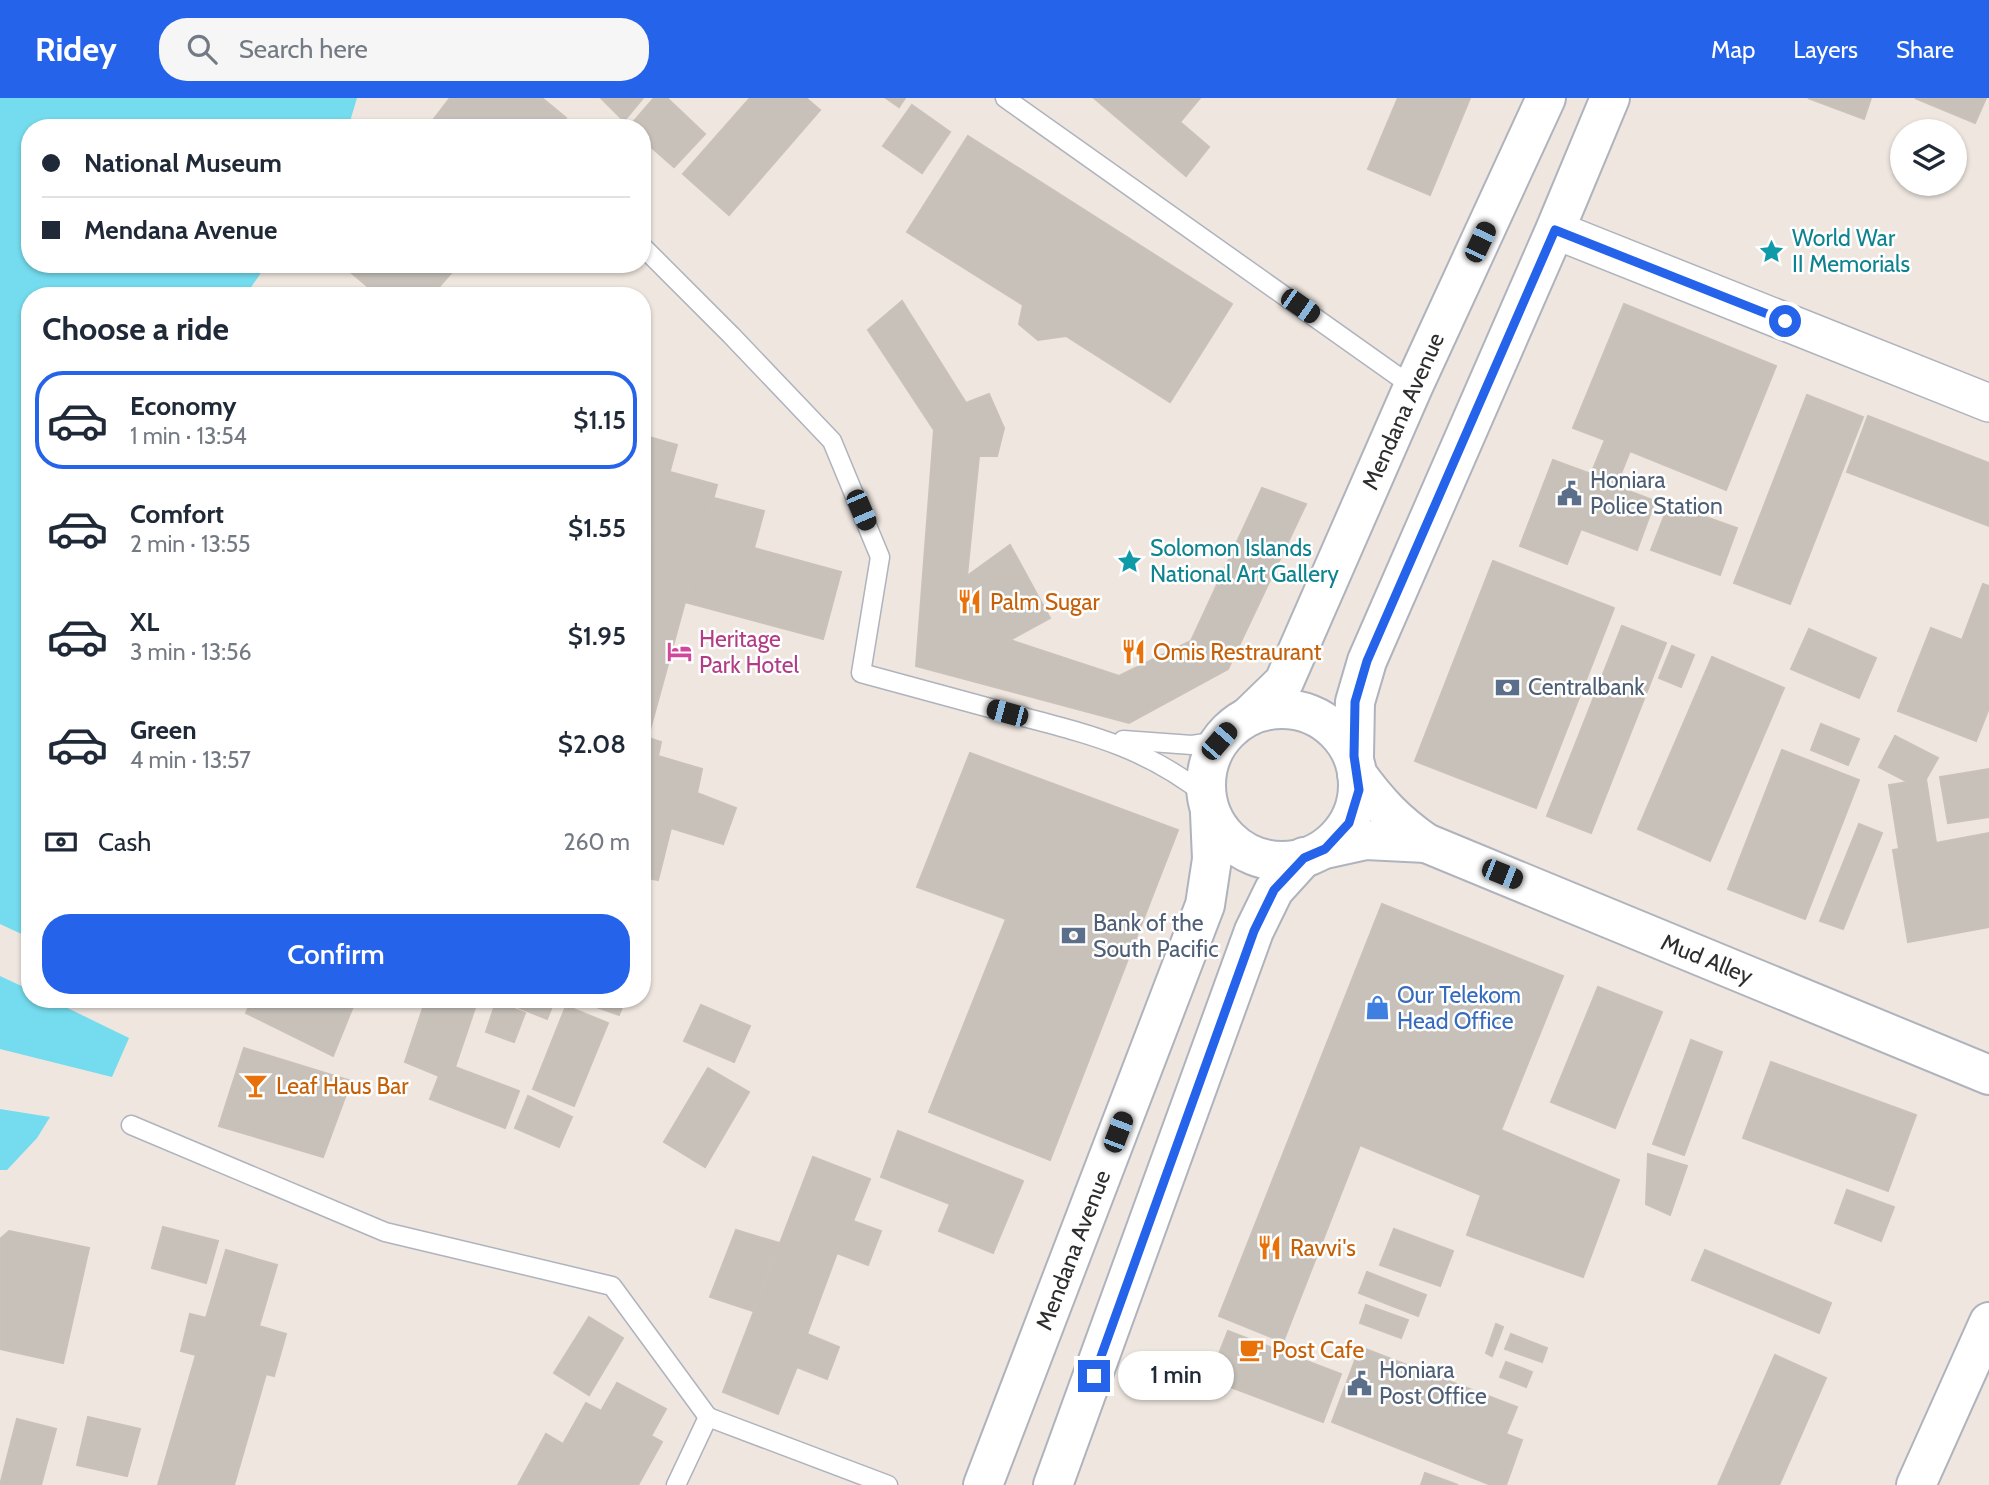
<!DOCTYPE html>
<html lang="en">
<head>
<meta charset="utf-8">
<style>
  :root { --surface:#fff; --page:#f6f6f7; --text:#1f2937; --muted:#747a83; --line:#e0e1e3; --accent:#2563eb }
  body { margin:0; font-family:Cabin,sans-serif; background:var(--page); color:var(--text); height:100vh; display:flex; flex-direction:column; font-size:26px; white-space:nowrap }
  * { box-sizing:border-box; margin:0 }
  p { font-size:23px; color:var(--muted) }
  .icon { flex:none; width:38px; height:38px; fill:none; stroke:currentColor; stroke-width:2; stroke-linecap:round; stroke-linejoin:round }
  .map { position:relative; flex:1; overflow:hidden }
  .panel { position:absolute; left:21px; top:189px; width:630px; height:721px; display:flex; flex-direction:column; background:var(--surface); border-radius:28px; box-shadow:0 2px 5px #0004 }
  .panel>* { flex:none }
  .top-card { position:absolute; left:21px; top:21px; width:630px; height:154px; border-radius:28px; box-shadow:0 2px 5px #0004; display:grid; align-content:center; height:154px; padding:0 21px; background:var(--surface) }
  .tools { position:absolute; left:1890px; top:21px; display:grid; gap:14px }
  .tools a { display:grid; place-items:center; width:77px; height:77px; border-radius:50%; background:var(--surface); box-shadow:0 2px 5px #0004; font-size:35px }
  .end { position:absolute; width:32px; height:32px; margin:-16px; border:9px solid #2563eb; background:#fff; box-shadow:0 0 0 4px #fff }
  .from { border-radius:50% }
  .bubble { position:absolute; height:49px; border-radius:24px; background:var(--surface); box-shadow:0 2px 5px #0004; font-size:23px; font-weight:600; line-height:49px; text-align:center }
  .car { position:absolute; width:21px; height:42px; margin:-21px -10px; border-radius:9px; box-shadow:0 0 5px 2px #0007; background:linear-gradient(#222 24%,#8ab4d8 0 40%,#222 0 76%,#8ab4d8 0 86%,#222 0) }
  .top-card b { display:flex; align-items:center; gap:24px; height:66px; font-size:26px }
  .top-card b+b { border-top:2px solid var(--line) }
  .top-card i { width:18px; height:18px; background:var(--text) }
  ul { padding:0; list-style:none }
  li { display:flex; align-items:center; gap:21px; height:98px; margin:0 14px 10px; padding:0 7px; border:4px solid transparent; border-radius:28px }
  li div { flex:1 }
  li b { display:block; font-size:26px }
  li em { font-style:normal; font-weight:600 }
  li.active { border-color:var(--accent) }
  li>.icon { width:63px; height:63px; stroke-width:1.5 }
  h2 { padding:0 21px; font-size:32px; line-height:84px }
  .pay { display:flex; align-items:center; gap:18px; height:77px; padding:0 21px; font-size:26px }
  .pay p { margin-inline-start:auto }
  .cta { display:flex; gap:14px; margin-top:auto; padding:14px 21px }
  .cta a { flex:1; height:80px; border-radius:28px; background:var(--accent); color:#fff; font-size:28px; font-weight:600; line-height:80px; text-align:center }
  header { display:flex; align-items:center; gap:42px; box-sizing:border-box; height:98px; padding:0 35px; background:var(--accent); color:#fff }
  header strong { font-size:33px }
  nav { display:flex; gap:38px; margin-inline-start:auto; font-size:24px }
  .search { width:490px; height:63px; background:var(--page); display:flex; align-items:center; gap:18px; box-sizing:border-box; padding:0 24px; border-radius:28px; color:var(--muted); font-size:26px }
  .map>svg:first-child { display:block }
  .water { fill:#74dcee }
  .building { fill:#c7c1ba; stroke:#cac1b9; stroke-width:2 }
  .lines { fill:none; stroke-linecap:round; stroke-linejoin:round }
  .service-casing { stroke:#afb3bd; stroke-width:21 }
  .minor-casing { stroke:#afb3bd; stroke-width:40 }
  .tertiary-casing { stroke:#afb3bd; stroke-width:42 }
  .secondary-casing { stroke:#afb3bd; stroke-width:42 }
  .service { stroke:#fff; stroke-width:18 }
  .minor { stroke:#fff; stroke-width:37 }
  .tertiary { stroke:#fff; stroke-width:38 }
  .secondary { stroke:#fff; stroke-width:38 }
  .route { stroke:#2563eb; stroke-width:9 }
  .labels { text-anchor:middle; dominant-baseline:central; stroke-width:5; stroke-linejoin:round; paint-order:stroke }
  .culture-label { font-size:23px; fill:#0d838f; stroke:#fff; text-anchor:start }
  .street-label { font-size:23px; fill:#2d2d2d; stroke:#fff }
  .service-label { font-size:23px; fill:#4e5e75; stroke:#fff; text-anchor:start }
  .food-label { font-size:23px; fill:#c56008; stroke:#fff; text-anchor:start }
  .hotel-label { font-size:23px; fill:#b23c85; stroke:#fff; text-anchor:start }
  .shop-label { font-size:23px; fill:#366cbe; stroke:#fff; text-anchor:start }
</style>
</head>
<body>
<header>
<strong>Ridey</strong>
<div class="search"><svg class="icon" aria-label="search" viewBox="0 0 24 24"><circle cx="10" cy="10" r="6"/><path d="M15 15l6 6"/></svg>Search here</div>
<nav><a>Map</a><a>Layers</a><a>Share</a></nav>
</header>
<div class="map">
<svg width="1989" height="1387" viewBox="0 0 1989 1387">
  <rect width="100%" height="100%" fill="#eee6df"/>
  <g class="water">
    <polygon points="0,0 357,0 348,30 30,30 30,166 267,166 245,198 30,198 30,840 0,826"/>
    <polygon points="0,878 30,892 30,901 49,901 129,940 112,979 0,951"/>
    <polygon points="0,1011 50,1019 37,1040 7,1072 0,1072"/>
  </g>
  <g class="building">
    <polygon points="450,0 542,0 566,20 558,30 427,30"/>
    <polygon points="601,0 643,0 624,23"/>
    <polygon points="654,0 667,0 705,36 674,69 642,41 642,30 629,29"/>
    <polygon points="750,0 806,0 820,12 729,117 683,76"/>
    <polygon points="886,0 905,0 899,9"/>
    <polygon points="1094,0 1200,0 1180,24 1209,49 1186,78"/>
    <polygon points="1398,0 1470,0 1430,97 1368,71"/>
    <polygon points="1808,0 1871,0 1864,21"/>
    <polygon points="1915,0 1986,0 1975,25"/>
    <polygon points="912,7 950,34 922,75 883,48"/>
    <polygon points="968,38 1232,206 1170,304 1066,238 1038,242 1019,226 1023,207 907,134"/>
    <polygon points="341,166 459,166 431,198 379,198"/>
    <polygon points="573,194 573,198 470,198 470,197"/>
    <polygon points="902,203 966,305 989,296 1004,330 997,358 979,358 967,478 1010,447 1050,520 1010,542 1119,578 1191,543 1262,390 1306,406 1228,571 1129,625 916,568 934,332 868,232"/>
    <polygon points="1624,206 1776,268 1726,392 1630,353 1616,388 1655,403 1637,452 1581,431 1567,466 1520,448 1553,362 1591,376 1605,342 1573,330"/>
    <polygon points="1807,297 1863,319 1790,506 1734,485"/>
    <polygon points="1868,318 1989,365 1989,428 1847,374"/>
    <polygon points="642,337 677,347 642,474"/>
    <polygon points="670,374 717,387 648,639 642,638 642,474"/>
    <polygon points="714,400 764,413 754,450 841,474 823,541 685,504"/>
    <polygon points="1669,406 1737,430 1720,477 1651,452"/>
    <polygon points="1493,463 1614,510 1536,710 1415,663"/>
    <polygon points="1983,486 1989,488 1989,610 1976,643 1898,613 1931,530 1962,542"/>
    <polygon points="1622,528 1666,545 1591,735 1547,718"/>
    <polygon points="1809,531 1876,560 1859,600 1791,571"/>
    <polygon points="1672,548 1694,557 1681,589 1659,580"/>
    <polygon points="1712,559 1784,590 1710,763 1638,731"/>
    <polygon points="1821,626 1859,641 1848,667 1811,652"/>
    <polygon points="642,638 661,644 658,658 702,671 697,695 736,710 723,746 671,730 658,782 642,779"/>
    <polygon points="1895,638 1938,660 1926,681 1936,745 1989,735 1989,829 1908,844 1893,752 1899,751 1889,687 1908,684 1879,669"/>
    <polygon points="1782,652 1859,682 1805,821 1728,791"/>
    <polygon points="970,655 1178,732 1050,1062 929,1014 1006,821 917,789"/>
    <polygon points="1989,671 1989,719 1948,725 1940,679"/>
    <polygon points="1859,726 1882,735 1843,831 1820,823"/>
    <polygon points="1382,806 1563,878 1501,1032 1619,1082 1583,1179 1467,1137 1481,1097 1360,1047 1283,1244 1219,1218"/>
    <polygon points="1598,889 1662,914 1615,1030 1551,1004"/>
    <polygon points="252,901 356,901 333,958 246,915"/>
    <polygon points="426,901 478,901 455,969 444,965 439,978 405,964"/>
    <polygon points="498,901 555,901 547,921"/>
    <polygon points="574,901 625,901 619,917"/>
    <polygon points="496,904 525,915 514,944 486,934"/>
    <polygon points="701,907 750,928 734,964 684,943"/>
    <polygon points="566,908 608,925 574,1008 533,991"/>
    <polygon points="1691,942 1722,954 1684,1057 1653,1046"/>
    <polygon points="244,950 351,983 323,1059 219,1028"/>
    <polygon points="1771,964 1916,1017 1888,1093 1743,1040"/>
    <polygon points="444,965 519,993 505,1030 430,1001"/>
    <polygon points="708,970 749,994 705,1069 664,1044"/>
    <polygon points="528,998 572,1019 559,1049 515,1030"/>
    <polygon points="898,1033 1023,1083 993,1155 939,1133 950,1106 881,1079"/>
    <polygon points="1648,1056 1687,1068 1670,1117 1646,1106"/>
    <polygon points="813,1059 870,1081 853,1123 881,1133 868,1167 837,1155 807,1236 839,1249 827,1281 797,1269 778,1316 723,1294"/>
    <polygon points="1847,1092 1894,1109 1881,1143 1835,1125"/>
    <polygon points="163,1129 218,1143 206,1185 152,1170"/>
    <polygon points="1394,1131 1453,1153 1440,1188 1380,1167"/>
    <polygon points="736,1132 779,1145 753,1213 710,1199"/>
    <polygon points="9,1133 89,1150 63,1265 0,1251 0,1141"/>
    <polygon points="226,1152 277,1167 259,1228 286,1236 274,1278 266,1276 234,1387 158,1387 196,1257 181,1253 190,1216 206,1220"/>
    <polygon points="1705,1152 1831,1205 1819,1235 1692,1182"/>
    <polygon points="1367,1174 1426,1197 1418,1218 1359,1195"/>
    <polygon points="1366,1207 1408,1222 1401,1240 1360,1225"/>
    <polygon points="589,1219 623,1240 589,1297 554,1275"/>
    <polygon points="1496,1226 1503,1229 1492,1258 1486,1255"/>
    <polygon points="1228,1233 1341,1276 1323,1324 1209,1281"/>
    <polygon points="1511,1236 1547,1250 1542,1264 1505,1251"/>
    <polygon points="1360,1249 1517,1309 1506,1336 1522,1342 1506,1387 1491,1387 1332,1324"/>
    <polygon points="1775,1257 1826,1280 1779,1387 1718,1387"/>
    <polygon points="1506,1264 1532,1274 1526,1289 1500,1279"/>
    <polygon points="617,1285 666,1311 651,1338 662,1344 638,1387 518,1387 546,1336 563,1346 586,1305 601,1313"/>
    <polygon points="88,1319 140,1331 127,1378 77,1367"/>
    <polygon points="17,1321 56,1331 41,1387 0,1387"/>
    <polygon points="1425,1375 1458,1387 1421,1387"/>
  </g>
  <g class="lines">
    <defs>
      <g id="service">
        <polyline points="1005,0 1413,289"/>
        <path d="M 642,148 L 731,237 L 832,343 L 880,459 L 861,575 C 911,589 962,602 1012,616 C 1088,636 1144,648 1208,699"/>
        <polyline points="1123,642 1192,647 1219,643"/>
        <polyline points="131,1027 385,1134 612,1188 708,1319"/>
        <polyline points="676,1387 708,1319 888,1387"/>
      </g>
      <polyline id="minor" points="1555,132 1989,305"/>
      <g id="tertiary">
        <path d="M 1357,676 C 1378,705 1396,724 1426,745 L 1989,977"/>
        <polyline points="1325,751 1366,742 1426,745"/>
        <polyline points="1916,1387 1989,1224"/>
      </g>
      <g id="secondary">
        <circle cx="1282" cy="687" r="76"/>
        <polyline points="1249,618 1284,584 1413,289 1546,0"/>
        <polyline points="1354,658 1355,604 1367,563 1555,132 1610,0"/>
        <polyline points="983,1387 1205,807 1212,761 1210,715"/>
        <polyline points="1053,1387 1254,833 1274,792 1304,759"/>
      </g>
    </defs>
    <use href="#service" class="service-casing"/>
    <use href="#minor" class="minor-casing"/>
    <use href="#tertiary" class="tertiary-casing"/>
    <use href="#secondary" class="secondary-casing"/>
    <use href="#service" class="service"/>
    <use href="#minor" class="minor"/>
    <use href="#tertiary" class="tertiary"/>
    <use href="#secondary" class="secondary"/>
  </g>
  <g class="lines">
    <polyline class="route" points="1094,1278 1254,833 1274,792 1304,760 1325,751 1349,725 1359,692 1354,658 1355,604 1367,563 1555,132 1785,223"/>
  </g>
  <defs>
    <symbol id="sight-bare" viewBox="-9 -9 18 18"><path d="M0-6L1.8-2.2L6-1.7L2.9 1.2L3.7 5.4L0 3.3L-3.7 5.4L-2.9 1.2L-6-1.7L-1.8-2.2Z" fill="#0f9aa8" stroke="#fff" stroke-width="2.5" paint-order="stroke"/></symbol>
    <symbol id="civic-bare" viewBox="-9 -9 18 18"><path d="M-.6-6.5H3V-4.5H.6V-3L4-1V1h2V6H-6V1h2V-1L-.6-3ZM-1.2 2.5V6h2.4V2.5Z" fill="#5c6f8a" stroke="#fff" stroke-width="2.5" paint-order="stroke"/></symbol>
    <symbol id="restaurant-bare" viewBox="-9 -9 18 18"><path d="M-5-6h1v4h1v-4h1v4h1v-4h1v5L-1.5 .5V6h-2V.5L-5-1ZM5-6V6H3V1.5H1.5Q1.5-4 5-6Z" fill="#e8710a" stroke="#fff" stroke-width="2.5" paint-order="stroke"/></symbol>
    <symbol id="hotel-bare" viewBox="-9 -9 18 18"><path d="M-6-4.5h1.5V1H6V5H4.5V3h-9V5H-6ZM-4 0a1.8 1.8 0 1 1 3.6 0ZM.5 0V-2.5h3Q6-2.5 6 0Z" fill="#d1479c" stroke="#fff" stroke-width="2.5" paint-order="stroke"/></symbol>
    <symbol id="bank-bare" viewBox="-9 -9 18 18"><path d="M-6-4H6V4H-6ZM0-2.3a2.3 2.3 0 1 0 0 4.6a2.3 2.3 0 1 0 0-4.6Z" fill="#5c6f8a" stroke="#fff" stroke-width="2.5" paint-order="stroke"/></symbol>
    <symbol id="shop-bare" viewBox="-9 -9 18 18"><path d="M-5-2.5h2.3a2.7 3.5 0 0 1 5.4 0H5L5.5 6h-11ZM-1.5-2.5h3a1.5 2.3 0 0 0-3 0Z" fill="#3f7fe0" stroke="#fff" stroke-width="2.5" paint-order="stroke"/></symbol>
    <symbol id="bar-bare" viewBox="-9 -9 18 18"><path d="M-6-5H6L.8 .8V4.5H3.5V6h-7V4.5H-.8V.8Z" fill="#e8710a" stroke="#fff" stroke-width="2.5" paint-order="stroke"/></symbol>
    <symbol id="cafe-bare" viewBox="-9 -9 18 18"><path d="M-5.5-4.5H6V0H3Q3 3.5 0 3.5H-2.5Q-5.5 3.5-5.5 0ZM3-3.2v2h1.7v-2ZM-6 4.5H4V6H-6Z" fill="#e8710a" stroke="#fff" stroke-width="2.5" paint-order="stroke"/></symbol>
  </defs>
  <g fill-rule="evenodd">
    <use href="#sight-bare" x="1754" y="136" width="35" height="35"/>
    <use href="#civic-bare" x="1552" y="378" width="35" height="35"/>
    <use href="#sight-bare" x="1112" y="446" width="35" height="35"/>
    <use href="#restaurant-bare" x="952" y="486" width="35" height="35"/>
    <use href="#hotel-bare" x="662" y="536" width="35" height="35"/>
    <use href="#restaurant-bare" x="1116" y="536" width="35" height="35"/>
    <use href="#bank-bare" x="1490" y="572" width="35" height="35"/>
    <use href="#bank-bare" x="1056" y="820" width="35" height="35"/>
    <use href="#shop-bare" x="1360" y="892" width="35" height="35"/>
    <use href="#bar-bare" x="238" y="970" width="35" height="35"/>
    <use href="#restaurant-bare" x="1252" y="1132" width="35" height="35"/>
    <use href="#cafe-bare" x="1234" y="1234" width="35" height="35"/>
    <use href="#civic-bare" x="1342" y="1268" width="35" height="35"/>
  </g>
  <g class="labels">
    <g class="culture-label">
      <text x="1792" y="140">World War<tspan x="1792" dy="26">II Memorials</tspan></text>
      <text x="1150" y="450">Solomon Islands<tspan x="1150" dy="26">National Art Gallery</tspan></text>
    </g>
    <g class="street-label">
      <text transform="translate(1403 313) rotate(-66)">Mendana Avenue</text>
      <text transform="translate(1707 861) rotate(22)">Mud Alley</text>
      <text transform="translate(1073 1152) rotate(-69)">Mendana Avenue</text>
    </g>
    <g class="service-label">
      <text x="1590" y="382">Honiara<tspan x="1590" dy="26">Police Station</tspan></text>
      <text x="1528" y="589">Centralbank</text>
      <text x="1093" y="825">Bank of the<tspan x="1093" dy="26">South Pacific</tspan></text>
      <text x="1379" y="1272">Honiara<tspan x="1379" dy="26">Post Office</tspan></text>
    </g>
    <g class="food-label">
      <text x="990" y="504">Palm Sugar</text>
      <text x="1153" y="554">Omis Restraurant</text>
      <text x="276" y="988">Leaf Haus Bar</text>
      <text x="1290" y="1150">Ravvi's</text>
      <text x="1272" y="1252">Post Cafe</text>
    </g>
    <g class="hotel-label">
      <text x="699" y="541">Heritage<tspan x="699" dy="26">Park Hotel</tspan></text>
    </g>
    <g class="shop-label">
      <text x="1397" y="897">Our Telekom<tspan x="1397" dy="26">Head Office</tspan></text>
    </g>
  </g>
</svg>
<div class="tools">
<a><svg class="icon" aria-label="layers" viewBox="0 0 24 24"><path d="M12 4l9 5-9 5-9-5zM3 14l9 5 9-5"/></svg></a>
</div>
<i class="end from" style="left:1785px;top:223px"></i>
<i class="end" style="left:1094px;top:1278px"></i>
<div class="bubble" style="left:1118px;top:1253px;width:116px">1 min</div>
<i class="car" style="left:1480px;top:144px;rotate:25deg"></i>
<i class="car" style="left:1300px;top:208px;rotate:125deg"></i>
<i class="car" style="left:861px;top:412px;rotate:157deg"></i>
<i class="car" style="left:1007px;top:615px;rotate:285deg"></i>
<i class="car" style="left:1219px;top:643px;rotate:41deg"></i>
<i class="car" style="left:1502px;top:776px;rotate:112deg"></i>
<i class="car" style="left:1118px;top:1034px;rotate:21deg"></i>
<div class="top-card">
<b><i class="from"></i>National Museum</b>
<b><i></i>Mendana Avenue</b>
</div>
<section class="panel">
<h2>Choose a ride</h2>
<ul>
<li class="active"><svg class="icon" aria-label="car" viewBox="0 0 24 24"><path d="M5 17H2v-5l4-1 3-4h7l3 4 3 1v5h-3M9 17h6M6 11h13"/><circle cx="7" cy="17" r="2"/><circle cx="17" cy="17" r="2"/></svg><div><b>Economy</b><p>1 min · 13:54</p></div><em>$1.15</em></li>
<li><svg class="icon" aria-label="car" viewBox="0 0 24 24"><path d="M5 17H2v-5l4-1 3-4h7l3 4 3 1v5h-3M9 17h6M6 11h13"/><circle cx="7" cy="17" r="2"/><circle cx="17" cy="17" r="2"/></svg><div><b>Comfort</b><p>2 min · 13:55</p></div><em>$1.55</em></li>
<li><svg class="icon" aria-label="car" viewBox="0 0 24 24"><path d="M5 17H2v-5l4-1 3-4h7l3 4 3 1v5h-3M9 17h6M6 11h13"/><circle cx="7" cy="17" r="2"/><circle cx="17" cy="17" r="2"/></svg><div><b>XL</b><p>3 min · 13:56</p></div><em>$1.95</em></li>
<li><svg class="icon" aria-label="car" viewBox="0 0 24 24"><path d="M5 17H2v-5l4-1 3-4h7l3 4 3 1v5h-3M9 17h6M6 11h13"/><circle cx="7" cy="17" r="2"/><circle cx="17" cy="17" r="2"/></svg><div><b>Green</b><p>4 min · 13:57</p></div><em>$2.08</em></li>
</ul>
<div class="pay"><svg class="icon" aria-label="cash" viewBox="0 0 24 24"><path d="M3 7h18v10H3z"/><circle cx="12" cy="12" r="2"/></svg>Cash<p>260 m</p></div>
<div class="cta"><a>Confirm</a></div>
</section>
</div>
</body>
</html>
